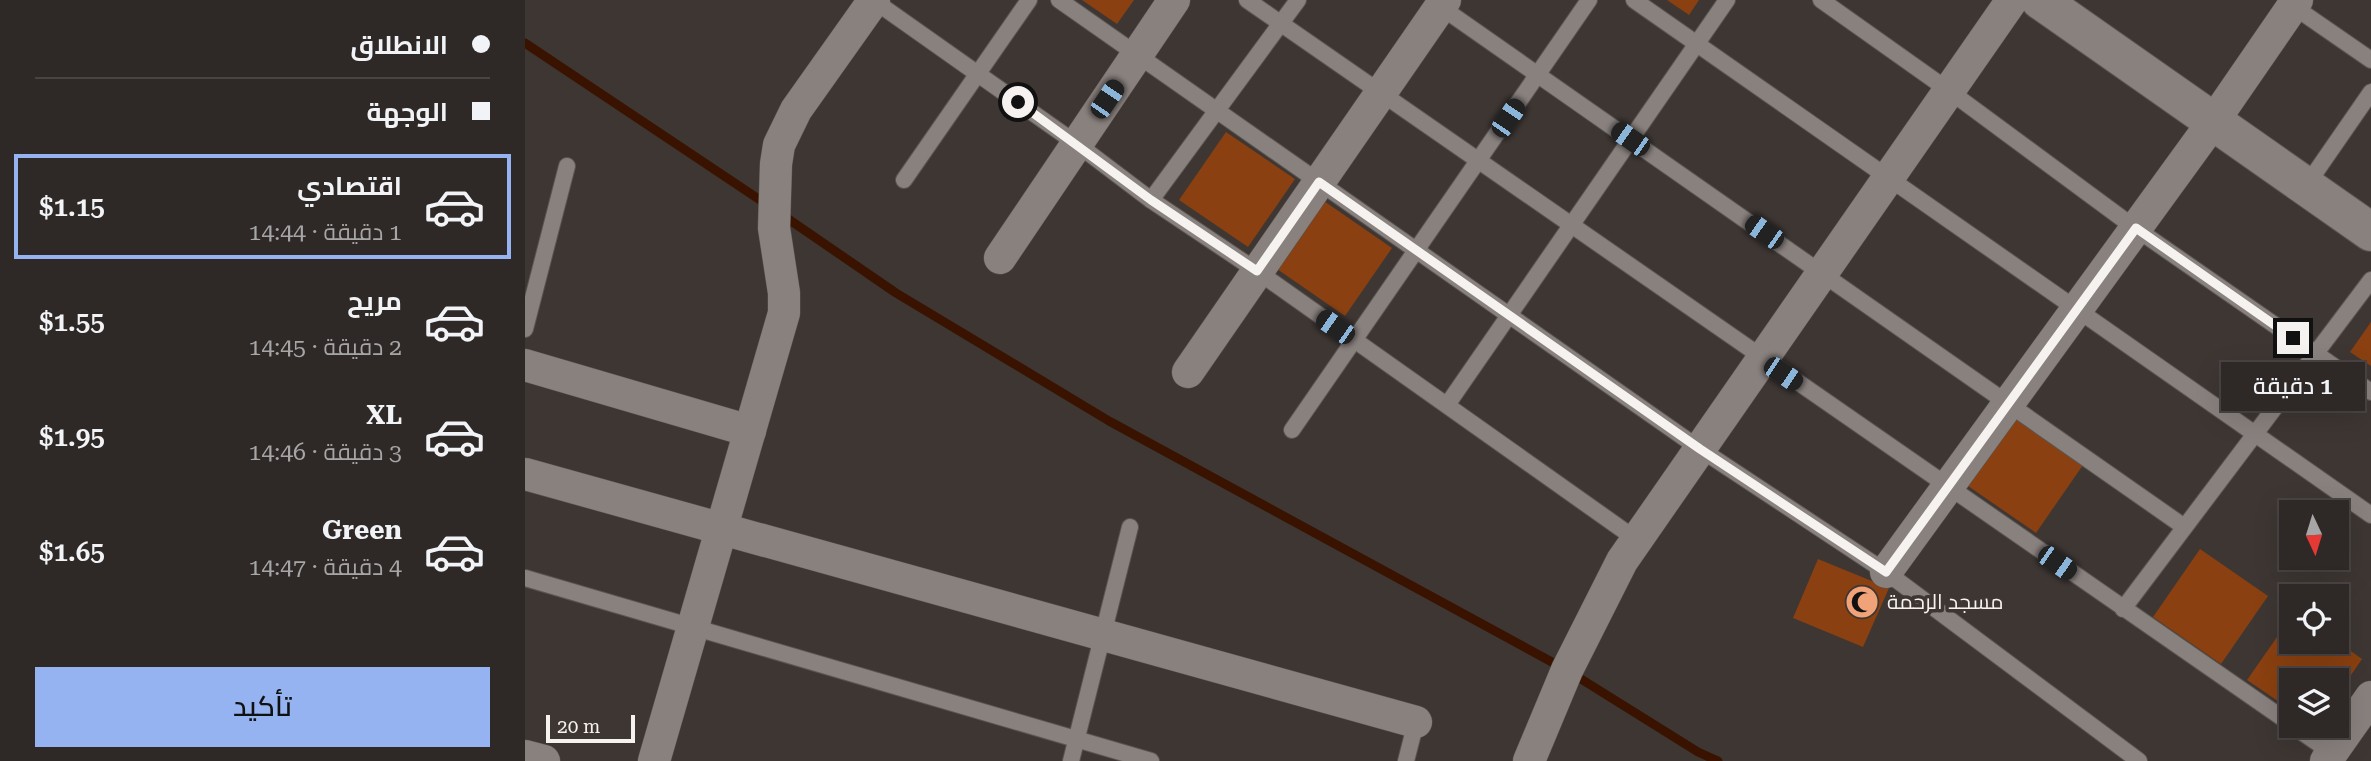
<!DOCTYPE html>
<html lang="ar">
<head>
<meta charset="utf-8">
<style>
  :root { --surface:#2e2826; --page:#36302e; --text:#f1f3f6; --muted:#a7a6a7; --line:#494443; --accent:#95b2f1 }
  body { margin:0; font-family:"Roboto Serif",Cairo,serif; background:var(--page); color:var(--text); direction:rtl; height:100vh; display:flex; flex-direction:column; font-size:26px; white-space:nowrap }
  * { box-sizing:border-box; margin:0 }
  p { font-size:23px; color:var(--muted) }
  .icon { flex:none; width:38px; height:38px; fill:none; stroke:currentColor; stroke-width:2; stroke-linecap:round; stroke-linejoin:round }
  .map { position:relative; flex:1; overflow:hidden; direction:ltr }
  .details { display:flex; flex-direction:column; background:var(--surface); width:525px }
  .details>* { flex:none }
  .hud { display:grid; align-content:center; height:154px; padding:0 35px; background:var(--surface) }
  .needle { width:46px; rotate:176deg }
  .controls { position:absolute; left:1754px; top:500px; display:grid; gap:14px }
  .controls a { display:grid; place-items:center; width:70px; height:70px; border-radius:0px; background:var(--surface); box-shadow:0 7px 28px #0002,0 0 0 2px var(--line); font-size:35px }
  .scale { position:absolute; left:21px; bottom:18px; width:89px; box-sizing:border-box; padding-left:7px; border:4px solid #f6f2f0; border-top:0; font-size:19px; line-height:24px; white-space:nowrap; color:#f6f2f0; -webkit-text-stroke:5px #3d3633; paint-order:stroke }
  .end { position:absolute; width:32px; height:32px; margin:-16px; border:9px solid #f6f2f0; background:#111; box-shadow:0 0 0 4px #111 }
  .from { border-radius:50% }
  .bubble { position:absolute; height:49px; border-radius:0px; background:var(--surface); box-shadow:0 7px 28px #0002,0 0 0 2px var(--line); font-size:23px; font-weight:600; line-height:49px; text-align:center; direction:rtl }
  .car { position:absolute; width:21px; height:42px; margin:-21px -10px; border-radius:9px; box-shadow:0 0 5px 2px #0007; background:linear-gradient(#222 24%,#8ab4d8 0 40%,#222 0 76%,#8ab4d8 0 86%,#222 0) }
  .hud b { display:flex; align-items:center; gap:24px; height:66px; font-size:26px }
  .hud b+b { border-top:2px solid var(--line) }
  .hud i { width:18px; height:18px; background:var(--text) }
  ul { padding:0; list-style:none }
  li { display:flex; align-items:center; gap:21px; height:105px; margin:0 14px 10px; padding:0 21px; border:4px solid transparent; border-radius:0px }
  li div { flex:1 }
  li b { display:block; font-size:26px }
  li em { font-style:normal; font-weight:600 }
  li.on { border-color:var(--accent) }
  li>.icon { width:63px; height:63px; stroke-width:1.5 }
  .action { display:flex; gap:14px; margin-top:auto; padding:14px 35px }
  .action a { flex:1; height:80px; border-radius:0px; background:var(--accent); color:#111; font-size:28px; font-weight:600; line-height:80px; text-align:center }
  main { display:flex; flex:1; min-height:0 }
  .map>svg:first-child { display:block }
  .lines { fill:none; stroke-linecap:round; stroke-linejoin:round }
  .stream { stroke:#391300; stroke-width:9 }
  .building { fill:#8a4010 }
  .service-casing { stroke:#5a5552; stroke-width:18 }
  .minor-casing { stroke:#5a5552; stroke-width:33 }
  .tertiary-casing { stroke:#5a5552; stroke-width:40 }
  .service { stroke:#89817e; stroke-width:16 }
  .minor { stroke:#89817e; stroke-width:32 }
  .tertiary { stroke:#89817e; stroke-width:38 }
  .route { stroke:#f6f2f0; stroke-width:9 }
  .labels { text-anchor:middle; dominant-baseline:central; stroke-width:7; stroke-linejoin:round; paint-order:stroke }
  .poi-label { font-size:21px; fill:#f6f2f0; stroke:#3d3633; text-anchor:start }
</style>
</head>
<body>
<main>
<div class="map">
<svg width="1846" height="761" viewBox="0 0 1846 761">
  <rect width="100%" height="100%" fill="#3d3633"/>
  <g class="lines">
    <g class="stream">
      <polyline points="0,43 244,206"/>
      <polyline points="256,214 371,293 584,421 1036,667"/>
      <polyline points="1048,674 1173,752 1193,761"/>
    </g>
  </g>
  <g class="building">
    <polygon points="557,0 609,0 592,24"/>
    <polygon points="1142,0 1174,0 1164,15"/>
    <polygon points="701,132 770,179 723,247 654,200"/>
    <polygon points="799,201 867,248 820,316 752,269"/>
    <polygon points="1846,322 1846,366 1825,352"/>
    <polygon points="1490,418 1558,465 1511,533 1443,486"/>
    <polygon points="1675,549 1743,596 1696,664 1628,617"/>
    <polygon points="1293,559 1364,588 1338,647 1268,618"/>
    <polygon points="1766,617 1766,642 1813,642 1837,659 1811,697 1811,681 1766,681 1766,710 1722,680"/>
  </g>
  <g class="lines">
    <defs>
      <g id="service">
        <polyline points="348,0 552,144 626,200 732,271 1112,540"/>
        <polyline points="534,0 1175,449 1361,572 1614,761"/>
        <polyline points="722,0 1766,724"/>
        <polyline points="1109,0 1846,515"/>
        <polyline points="1296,0 1423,90 1610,228 1846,392"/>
        <polyline points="1765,4 1846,60"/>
        <polyline points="913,5 1658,526"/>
        <polyline points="379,180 504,0"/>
        <polyline points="1781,186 1846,92"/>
        <polyline points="626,200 773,0"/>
        <polyline points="0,329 42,166"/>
        <polyline points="922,405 1202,0"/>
        <polyline points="767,430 1064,0"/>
        <polyline points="0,578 626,761"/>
        <polyline points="1598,609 1846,280"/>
        <polyline points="1768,726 1807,753"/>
        <polyline points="546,761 605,527"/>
        <polyline points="881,761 891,722"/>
      </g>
      <g id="minor">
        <polyline points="475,258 649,0"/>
        <polyline points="0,365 225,431"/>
        <polyline points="663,372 920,0"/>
        <polyline points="0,474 891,722"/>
        <polyline points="1361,572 1688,122 1772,0"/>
        <polyline points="0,756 19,761"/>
        <polyline points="129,761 259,313 259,293 249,228 251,164 254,145 271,110 349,0"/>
        <polyline points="1004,761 1042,670 1097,561 1487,0"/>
        <polyline points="1801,761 1846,697"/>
      </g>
      <polyline id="tertiary" points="1515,0 1846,232"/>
    </defs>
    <use href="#service" class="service-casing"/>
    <use href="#minor" class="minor-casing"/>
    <use href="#tertiary" class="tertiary-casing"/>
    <use href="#service" class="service"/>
    <use href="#minor" class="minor"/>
    <use href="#tertiary" class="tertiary"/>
  </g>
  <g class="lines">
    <polyline class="route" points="493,102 626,200 732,271 794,182 1175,449 1361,572 1611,228 1768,338"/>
  </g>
  <defs>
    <symbol id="mosque-disc" viewBox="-11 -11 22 22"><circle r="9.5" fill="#f0a279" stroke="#3d3633"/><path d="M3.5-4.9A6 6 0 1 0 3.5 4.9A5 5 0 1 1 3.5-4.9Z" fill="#111"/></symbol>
  </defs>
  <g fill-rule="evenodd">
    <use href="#mosque-disc" x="1318" y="583" width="38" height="38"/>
  </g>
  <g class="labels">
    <g class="poi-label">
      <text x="1362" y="602">مسجد الرحمة</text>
    </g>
  </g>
</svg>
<div class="controls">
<a><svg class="needle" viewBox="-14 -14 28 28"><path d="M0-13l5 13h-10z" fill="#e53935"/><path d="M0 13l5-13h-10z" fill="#a7a6a7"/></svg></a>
<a><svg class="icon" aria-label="locate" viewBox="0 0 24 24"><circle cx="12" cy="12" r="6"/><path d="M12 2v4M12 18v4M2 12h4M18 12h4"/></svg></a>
<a><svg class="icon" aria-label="layers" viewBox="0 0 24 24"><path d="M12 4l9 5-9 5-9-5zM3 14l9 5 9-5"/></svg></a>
</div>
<div class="scale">20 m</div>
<i class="end from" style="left:493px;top:102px"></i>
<i class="end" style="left:1768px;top:338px"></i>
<div class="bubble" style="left:1696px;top:362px;width:144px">1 دقيقة</div>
<i class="car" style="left:582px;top:99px;rotate:34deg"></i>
<i class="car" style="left:983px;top:118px;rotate:34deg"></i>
<i class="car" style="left:1105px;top:139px;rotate:305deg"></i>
<i class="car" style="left:1239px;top:232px;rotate:305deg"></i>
<i class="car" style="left:810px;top:327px;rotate:305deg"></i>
<i class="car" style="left:1258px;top:374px;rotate:124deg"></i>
<i class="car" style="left:1532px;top:563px;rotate:125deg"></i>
</div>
<section class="details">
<div class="hud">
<b><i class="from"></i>الانطلاق</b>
<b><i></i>الوجهة</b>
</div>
<ul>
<li class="on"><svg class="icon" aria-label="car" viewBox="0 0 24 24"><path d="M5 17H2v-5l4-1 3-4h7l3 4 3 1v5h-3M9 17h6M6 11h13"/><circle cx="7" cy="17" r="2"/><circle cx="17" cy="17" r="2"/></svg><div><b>اقتصادي</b><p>1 دقيقة · 14:44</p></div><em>$1.15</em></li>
<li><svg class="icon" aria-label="car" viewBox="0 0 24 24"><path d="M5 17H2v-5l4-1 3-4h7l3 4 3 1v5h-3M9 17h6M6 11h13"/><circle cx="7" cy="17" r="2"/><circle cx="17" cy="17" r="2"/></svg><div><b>مريح</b><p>2 دقيقة · 14:45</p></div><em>$1.55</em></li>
<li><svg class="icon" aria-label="car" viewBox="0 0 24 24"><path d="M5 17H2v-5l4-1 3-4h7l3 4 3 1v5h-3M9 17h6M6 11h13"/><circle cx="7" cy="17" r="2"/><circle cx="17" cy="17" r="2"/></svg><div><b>XL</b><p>3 دقيقة · 14:46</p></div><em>$1.95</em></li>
<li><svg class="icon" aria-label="car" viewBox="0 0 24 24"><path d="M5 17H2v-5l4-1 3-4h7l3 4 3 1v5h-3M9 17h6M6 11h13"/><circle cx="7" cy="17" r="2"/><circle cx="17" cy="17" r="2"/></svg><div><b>Green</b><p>4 دقيقة · 14:47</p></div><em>$1.65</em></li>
</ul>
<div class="action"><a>تأكيد</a></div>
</section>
</main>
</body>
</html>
